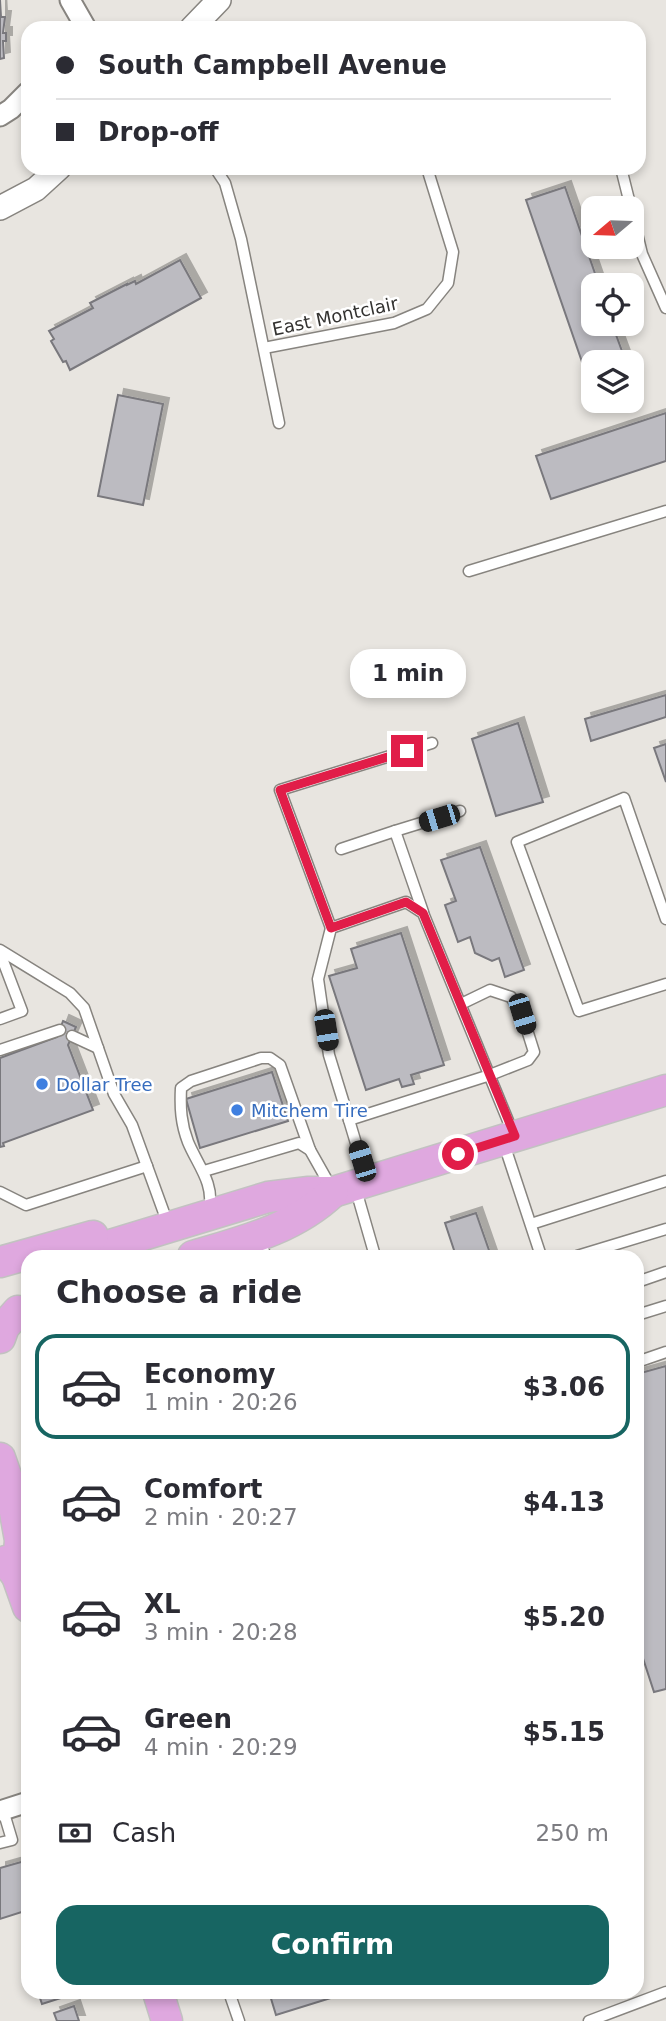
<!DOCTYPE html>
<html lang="en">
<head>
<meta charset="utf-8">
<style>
  :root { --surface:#fff; --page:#f2f2f3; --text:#2b2b33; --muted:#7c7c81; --line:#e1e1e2; --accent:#176562 }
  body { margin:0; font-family:"DejaVu Sans",sans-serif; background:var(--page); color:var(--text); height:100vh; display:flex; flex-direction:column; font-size:26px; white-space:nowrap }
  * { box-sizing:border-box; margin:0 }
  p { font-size:23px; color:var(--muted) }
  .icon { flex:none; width:38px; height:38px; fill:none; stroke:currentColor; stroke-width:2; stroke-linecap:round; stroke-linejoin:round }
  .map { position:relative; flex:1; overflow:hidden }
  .panel { position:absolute; left:21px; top:1250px; width:623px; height:749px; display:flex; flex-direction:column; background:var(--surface); border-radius:21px; box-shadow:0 4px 10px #0003 }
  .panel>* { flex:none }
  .top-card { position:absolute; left:21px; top:21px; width:625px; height:154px; border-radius:21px; box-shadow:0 4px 10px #0003; display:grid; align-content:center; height:154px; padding:0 35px; background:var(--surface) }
  .needle { width:46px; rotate:251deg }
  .controls { position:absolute; left:581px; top:196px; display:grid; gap:14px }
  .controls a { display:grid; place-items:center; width:63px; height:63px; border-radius:14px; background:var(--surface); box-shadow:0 4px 10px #0003; font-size:35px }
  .end { position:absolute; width:32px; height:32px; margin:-16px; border:9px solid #e11d48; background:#fff; box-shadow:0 0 0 4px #fff }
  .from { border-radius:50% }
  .bubble { position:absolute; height:49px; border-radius:21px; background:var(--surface); box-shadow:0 4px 10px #0003; font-size:23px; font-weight:700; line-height:49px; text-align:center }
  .car { position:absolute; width:21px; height:42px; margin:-21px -10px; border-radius:9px; box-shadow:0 0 5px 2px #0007; background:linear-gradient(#222 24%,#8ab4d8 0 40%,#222 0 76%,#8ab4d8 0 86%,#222 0) }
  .top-card b { display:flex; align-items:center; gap:24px; height:66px; font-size:26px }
  .top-card b+b { border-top:2px solid var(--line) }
  .top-card i { width:18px; height:18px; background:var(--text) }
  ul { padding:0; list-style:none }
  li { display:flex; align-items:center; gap:21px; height:105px; margin:0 14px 10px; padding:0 21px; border:4px solid transparent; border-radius:21px }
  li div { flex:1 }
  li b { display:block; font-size:26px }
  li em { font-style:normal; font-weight:700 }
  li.selected { border-color:var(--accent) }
  li>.icon { width:63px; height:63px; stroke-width:1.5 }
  h2 { padding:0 35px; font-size:32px; line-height:84px }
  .pay { display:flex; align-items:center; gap:18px; height:77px; padding:0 35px; font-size:26px }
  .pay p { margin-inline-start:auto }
  .cta { display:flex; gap:14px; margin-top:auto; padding:14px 35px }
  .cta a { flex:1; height:80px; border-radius:21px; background:var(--accent); color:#fff; font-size:28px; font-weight:700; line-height:80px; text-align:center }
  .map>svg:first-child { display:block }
  .building { fill:#bcbbc1; stroke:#79787d; stroke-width:2; filter:url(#shadow) }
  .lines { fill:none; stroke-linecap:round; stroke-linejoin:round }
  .service-casing { stroke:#87847f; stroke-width:13 }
  .minor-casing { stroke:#87847f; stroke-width:23 }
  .tertiary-casing { stroke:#87847f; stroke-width:26 }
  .primary-casing { stroke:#c2c2c1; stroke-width:33 }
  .service { stroke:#fff; stroke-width:10 }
  .minor { stroke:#fff; stroke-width:19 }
  .tertiary { stroke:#fff; stroke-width:23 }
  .primary { stroke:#dfa8df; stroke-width:30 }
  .route { stroke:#e11d48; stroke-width:9 }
  .shop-dot { fill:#3f7fe0; stroke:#fff; stroke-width:2.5 }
  .labels { text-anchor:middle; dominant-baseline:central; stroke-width:5; stroke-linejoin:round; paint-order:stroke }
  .street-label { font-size:18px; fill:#333230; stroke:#fff }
  .shop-label { font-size:18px; fill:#366cbe; stroke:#fff; text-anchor:start }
</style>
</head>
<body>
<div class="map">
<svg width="666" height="2021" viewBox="0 0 666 2021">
  <defs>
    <filter id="shadow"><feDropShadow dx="6" dy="-6" stdDeviation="0" flood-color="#0004"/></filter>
  </defs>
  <rect width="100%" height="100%" fill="#e8e5e0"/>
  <g class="building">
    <polygon points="0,0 1,17 5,17 3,33 6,33 6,41 3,41 4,58 0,59"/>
    <polygon points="565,187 599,285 593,285 593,324 612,324 626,362 593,362 593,384 590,385 526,200"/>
    <polygon points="180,260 201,298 70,370 66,361 63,362 51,341 54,339 49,331 93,308 90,303 127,284 127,285 135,281 136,284"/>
    <polygon points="118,395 163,404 143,505 98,496"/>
    <polygon points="666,413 666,461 551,499 536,456"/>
    <polygon points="666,695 666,717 591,741 585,719"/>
    <polygon points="518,723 543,802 496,816 472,739"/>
    <polygon points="666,744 666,782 654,748"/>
    <polygon points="480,847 524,970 505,977 499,958 492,961 475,953 470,937 458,942 445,905 456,901 441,860"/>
    <polygon points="401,933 444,1065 411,1075 414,1084 402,1087 399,1079 366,1090 329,976 357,968 351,949"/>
    <polygon points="63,1021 76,1027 68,1045 93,1110 3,1143 4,1146 0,1147 0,1058 57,1037"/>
    <polygon points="272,1072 288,1121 200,1148 186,1099"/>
    <polygon points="476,1213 491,1256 456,1256 445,1223"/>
    <polygon points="666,1366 666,1689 654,1692 637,1640 637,1374"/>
    <polygon points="28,1860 28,1910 0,1919 0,1868"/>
    <polygon points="38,1992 69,1992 70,1995 42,2004"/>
    <polygon points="269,1992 350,1992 276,2015"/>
    <polygon points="74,2006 79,2021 57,2021 54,2013"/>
  </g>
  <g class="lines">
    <defs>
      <g id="service">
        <polyline points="215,168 225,183 241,239 279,423"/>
        <polyline points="621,168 631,208"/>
        <polyline points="632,213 642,254 666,308"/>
        <polyline points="264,348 394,323 427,309 448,283 453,252 427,168"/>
        <polyline points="469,571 666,511"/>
        <polyline points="395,831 460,811"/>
        <polyline points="341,849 395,831 423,912"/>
        <polyline points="666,919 624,798 517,842 579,1011 666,984"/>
        <polyline points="331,928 280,790 432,743"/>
        <polyline points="0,950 70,993 84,1008 114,1094 132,1125 168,1224"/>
        <polyline points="0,953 22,1011 0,1019"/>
        <polyline points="461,1004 490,990 511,997 522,1014 534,1052 528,1060 490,1075 349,1120 329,1055 318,979 331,928 406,902 423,913 513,1133"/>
        <polyline points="72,1036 98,1048"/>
        <polyline points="0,1050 60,1030"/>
        <polyline points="349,1120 367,1180"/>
        <polyline points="504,1144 541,1256"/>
        <polyline points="204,1171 299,1143 310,1150 332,1189"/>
        <polyline points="356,1190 375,1256"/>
        <polyline points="0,1192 26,1205 147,1166"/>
        <path d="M 209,1209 C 215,1184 197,1164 188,1142 C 181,1124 180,1108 181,1088 L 191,1081 L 261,1058 L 270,1058 L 280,1065 L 310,1150"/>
        <polyline points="531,1224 666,1181"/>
        <polyline points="259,1240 266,1256"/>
        <polyline points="577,1256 666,1229"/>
        <polyline points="637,1282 666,1272"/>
        <polyline points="637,1315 666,1306"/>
        <polyline points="637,1362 666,1352"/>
        <polyline points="0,1843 12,1840 3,1810"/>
        <polyline points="229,1992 239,2021"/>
        <polyline points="589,2021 666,1992"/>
      </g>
      <g id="minor">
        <polyline points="70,0 86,28"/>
        <polyline points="0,116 11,109 28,92"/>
        <polyline points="0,1811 28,1802"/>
      </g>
      <g id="tertiary">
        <polyline points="192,28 219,0"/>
        <polyline points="0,208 36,189 59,168"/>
      </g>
      <g id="primary">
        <polyline points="74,1256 268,1197 309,1192 333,1192 666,1090"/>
        <path d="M 193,1256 C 244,1241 294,1229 333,1192"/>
        <polyline points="0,1262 93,1236"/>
        <polyline points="0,1338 4,1327 18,1311"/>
        <polyline points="0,1458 11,1490 20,1540 17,1576"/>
        <polyline points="6,1561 17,1576 28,1607"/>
        <polyline points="158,1992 167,2021"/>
      </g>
    </defs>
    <use href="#service" class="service-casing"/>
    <use href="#minor" class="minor-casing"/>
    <use href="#tertiary" class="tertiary-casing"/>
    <use href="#primary" class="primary-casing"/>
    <use href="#service" class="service"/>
    <use href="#minor" class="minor"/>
    <use href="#tertiary" class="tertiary"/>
    <use href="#primary" class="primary"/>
  </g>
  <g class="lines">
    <polyline class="route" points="407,751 280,790 331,928 406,902 423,913 515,1136 458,1154"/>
  </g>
  <g class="shop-dot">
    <circle cx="42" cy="1084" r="7"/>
    <circle cx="237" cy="1110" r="7"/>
  </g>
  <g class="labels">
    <g class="street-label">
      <text transform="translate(335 316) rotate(-12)">East Montclair</text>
    </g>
    <g class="shop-label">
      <text x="56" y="1084">Dollar Tree</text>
      <text x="251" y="1110">Mitchem Tire</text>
    </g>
  </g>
</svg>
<div class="controls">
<a><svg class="needle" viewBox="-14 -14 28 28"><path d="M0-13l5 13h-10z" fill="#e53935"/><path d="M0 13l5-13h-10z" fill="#7c7c81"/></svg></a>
<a><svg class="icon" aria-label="locate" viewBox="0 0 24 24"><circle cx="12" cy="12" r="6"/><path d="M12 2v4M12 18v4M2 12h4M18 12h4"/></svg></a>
<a><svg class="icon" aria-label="layers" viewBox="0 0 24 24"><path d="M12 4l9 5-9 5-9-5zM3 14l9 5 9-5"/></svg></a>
</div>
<i class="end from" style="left:458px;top:1154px"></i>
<i class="end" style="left:407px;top:751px"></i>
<div class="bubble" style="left:350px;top:649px;width:116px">1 min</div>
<i class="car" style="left:439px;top:818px;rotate:253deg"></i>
<i class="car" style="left:522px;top:1014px;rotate:163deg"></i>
<i class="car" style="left:326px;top:1030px;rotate:171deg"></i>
<i class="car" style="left:362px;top:1161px;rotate:343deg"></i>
<div class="top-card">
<b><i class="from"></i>South Campbell Avenue</b>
<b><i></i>Drop-off</b>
</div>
<section class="panel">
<h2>Choose a ride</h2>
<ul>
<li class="selected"><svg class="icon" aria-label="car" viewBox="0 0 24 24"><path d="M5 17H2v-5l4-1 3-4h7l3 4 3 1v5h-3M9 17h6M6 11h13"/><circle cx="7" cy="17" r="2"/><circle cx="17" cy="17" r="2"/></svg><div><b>Economy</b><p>1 min · 20:26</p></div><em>$3.06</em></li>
<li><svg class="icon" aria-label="car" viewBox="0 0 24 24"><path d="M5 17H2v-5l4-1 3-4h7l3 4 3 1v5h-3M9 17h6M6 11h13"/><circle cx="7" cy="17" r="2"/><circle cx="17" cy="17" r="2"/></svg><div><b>Comfort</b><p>2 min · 20:27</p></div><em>$4.13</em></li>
<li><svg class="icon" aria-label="car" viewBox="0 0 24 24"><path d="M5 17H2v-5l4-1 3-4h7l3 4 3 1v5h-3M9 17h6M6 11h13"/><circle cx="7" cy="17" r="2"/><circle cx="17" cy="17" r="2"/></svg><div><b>XL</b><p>3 min · 20:28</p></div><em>$5.20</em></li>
<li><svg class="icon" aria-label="car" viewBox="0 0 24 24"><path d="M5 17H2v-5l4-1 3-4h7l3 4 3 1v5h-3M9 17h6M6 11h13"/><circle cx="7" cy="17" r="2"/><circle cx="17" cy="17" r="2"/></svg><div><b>Green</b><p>4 min · 20:29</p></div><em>$5.15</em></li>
</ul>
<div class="pay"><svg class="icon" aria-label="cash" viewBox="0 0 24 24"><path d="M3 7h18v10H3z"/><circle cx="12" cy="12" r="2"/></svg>Cash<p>250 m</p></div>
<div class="cta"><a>Confirm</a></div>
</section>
</div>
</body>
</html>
